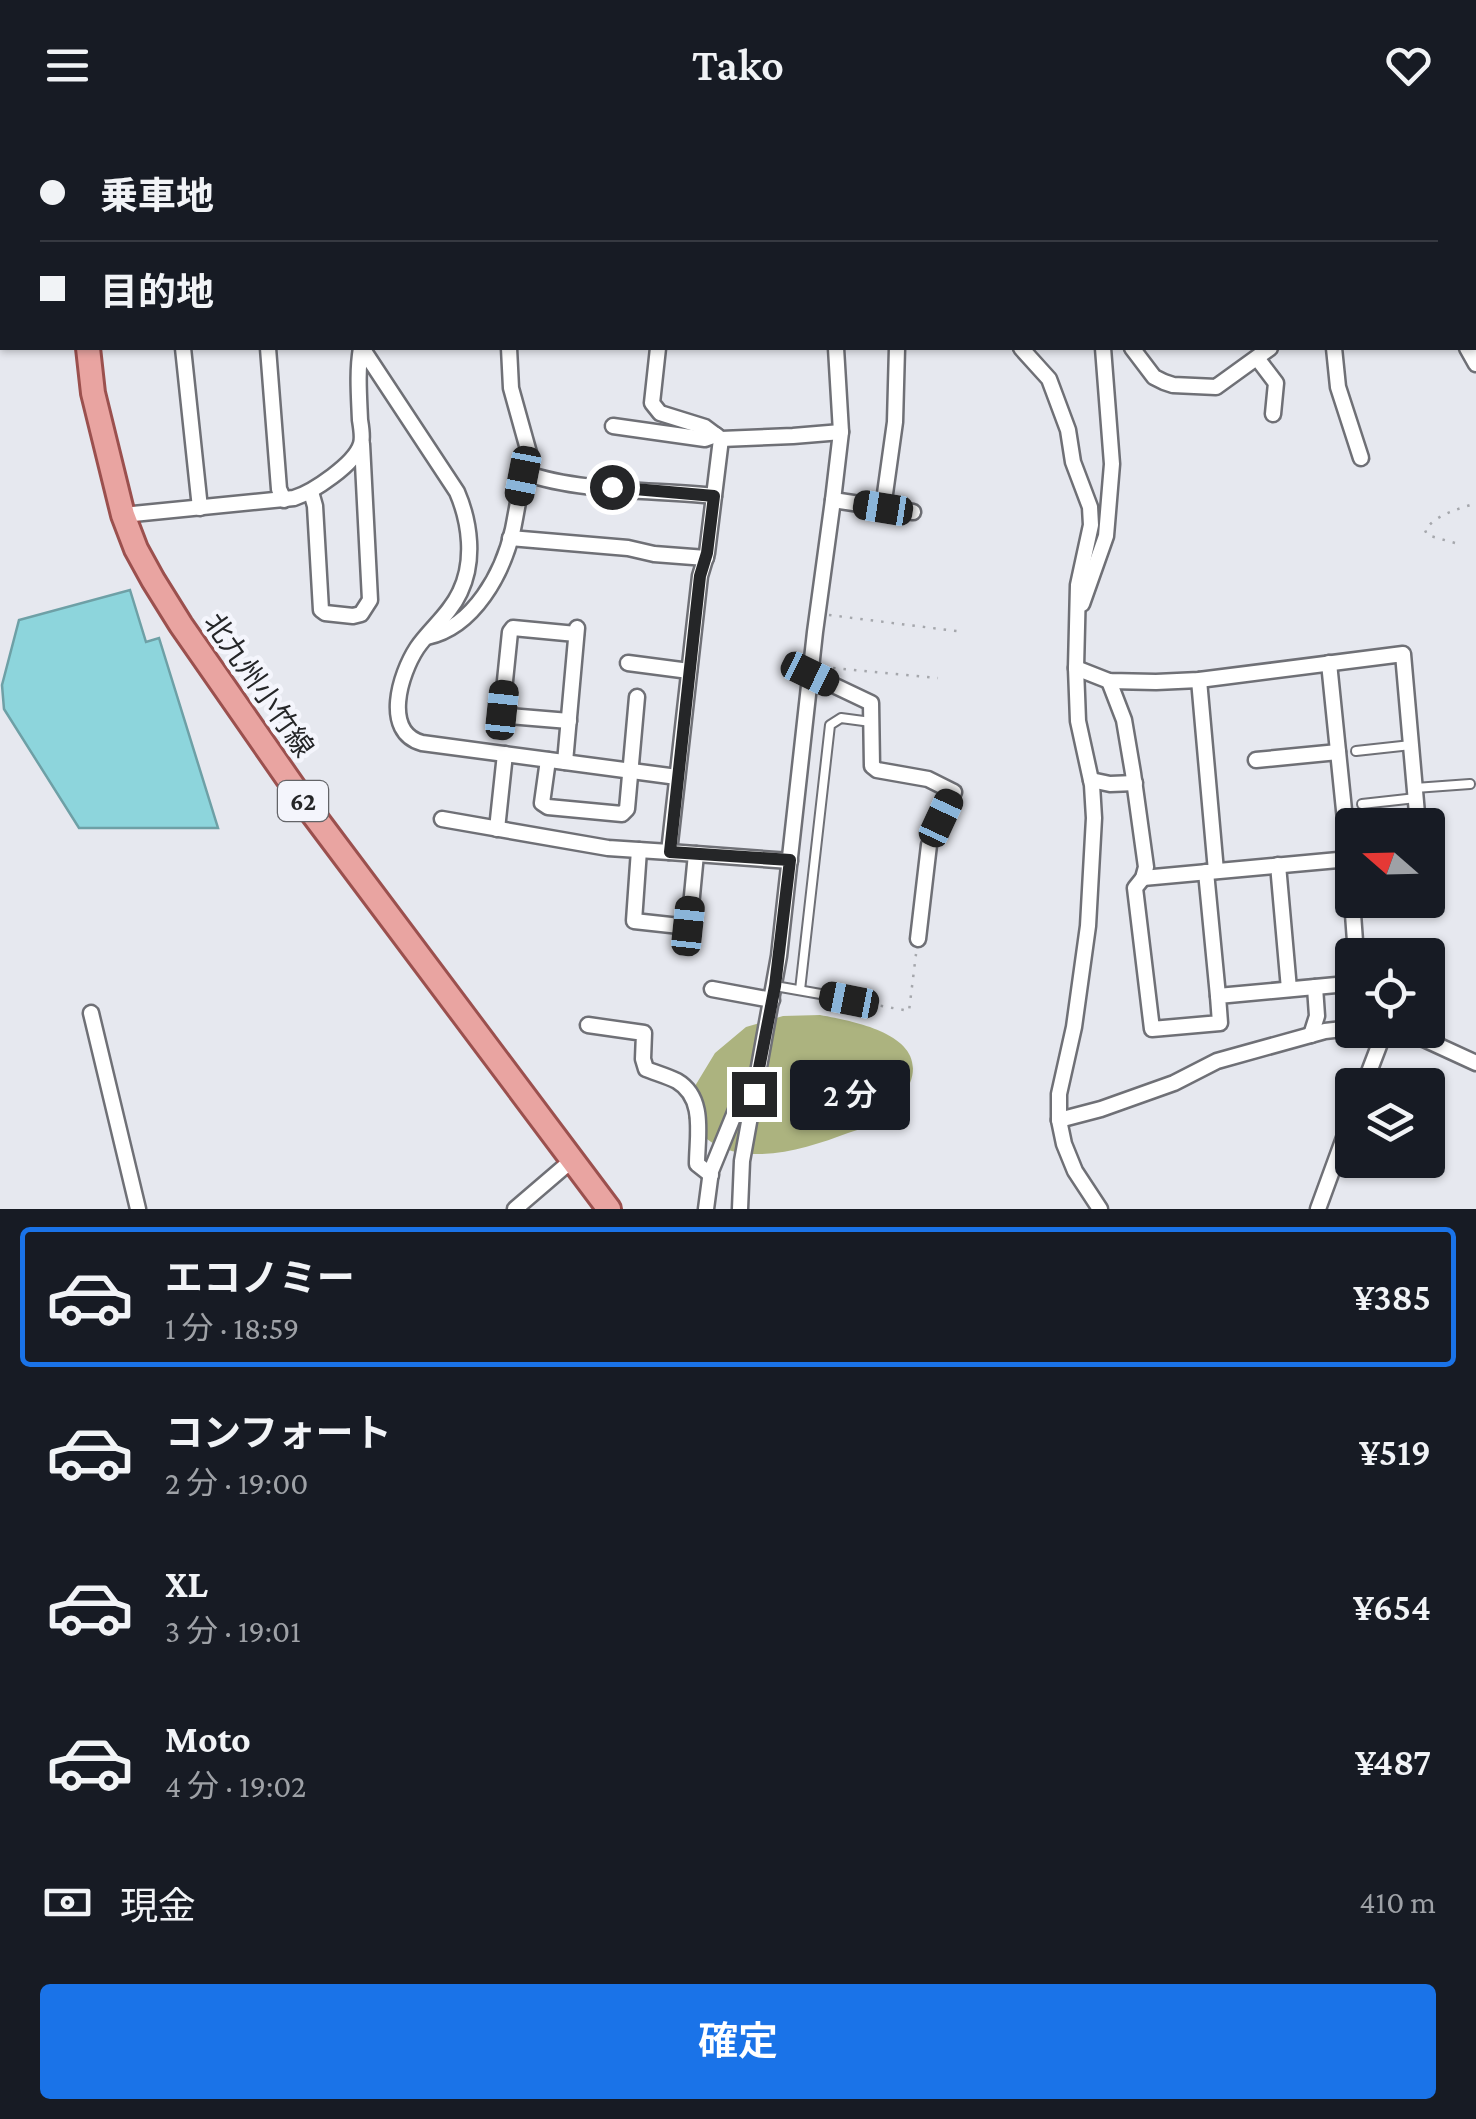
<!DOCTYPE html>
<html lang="ja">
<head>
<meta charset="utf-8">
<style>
  :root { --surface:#171b24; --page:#242831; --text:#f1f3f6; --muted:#9ea1a6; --line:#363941; --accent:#1a73e8 }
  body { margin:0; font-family:"Crimson Pro","Noto Sans JP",serif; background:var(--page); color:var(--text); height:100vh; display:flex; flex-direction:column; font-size:38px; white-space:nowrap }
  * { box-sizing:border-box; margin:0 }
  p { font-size:32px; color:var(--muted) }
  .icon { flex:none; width:55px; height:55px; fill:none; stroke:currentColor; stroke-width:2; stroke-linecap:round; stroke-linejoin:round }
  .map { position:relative; height:1079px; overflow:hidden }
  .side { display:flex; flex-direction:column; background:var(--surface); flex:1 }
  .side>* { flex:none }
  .top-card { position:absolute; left:0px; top:0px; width:1478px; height:220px; box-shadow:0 2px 8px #0004; display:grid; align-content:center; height:220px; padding:0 40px; background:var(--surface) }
  .needle { width:65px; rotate:290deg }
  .controls { position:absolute; left:1335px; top:678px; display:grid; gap:20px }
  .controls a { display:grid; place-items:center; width:110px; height:110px; border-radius:10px; background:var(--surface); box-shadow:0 2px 8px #0004; font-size:50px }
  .end { position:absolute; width:45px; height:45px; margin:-22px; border:12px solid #252628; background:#fff; box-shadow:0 0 0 5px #fff }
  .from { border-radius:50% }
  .bubble { position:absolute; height:70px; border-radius:10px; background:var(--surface); box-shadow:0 2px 8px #0004; font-size:32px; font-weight:600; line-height:70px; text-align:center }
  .car { position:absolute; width:30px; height:60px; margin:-30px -15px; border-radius:12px; box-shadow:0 0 8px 2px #0007; background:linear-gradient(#222 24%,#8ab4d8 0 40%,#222 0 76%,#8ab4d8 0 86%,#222 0) }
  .top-card b { display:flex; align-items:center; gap:35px; height:95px; font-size:38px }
  .top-card b+b { border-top:2px solid var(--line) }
  .top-card i { width:25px; height:25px; background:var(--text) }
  ul { padding:18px 0 0; list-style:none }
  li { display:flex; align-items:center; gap:30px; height:140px; margin:0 20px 15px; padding:0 20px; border:5px solid transparent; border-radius:10px }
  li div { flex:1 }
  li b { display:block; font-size:38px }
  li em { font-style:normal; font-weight:600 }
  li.current { border-color:var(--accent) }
  li>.icon { width:90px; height:90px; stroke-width:1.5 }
  .pay { display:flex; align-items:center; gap:25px; height:110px; padding:0 40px; font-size:38px }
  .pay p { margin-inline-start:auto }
  .primary-button { display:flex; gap:20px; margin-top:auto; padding:20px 40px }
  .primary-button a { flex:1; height:115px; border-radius:10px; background:var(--accent); color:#fff; font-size:40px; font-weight:600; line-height:115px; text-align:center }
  header { display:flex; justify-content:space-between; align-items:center; height:130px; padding:0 40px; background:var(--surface); font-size:45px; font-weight:600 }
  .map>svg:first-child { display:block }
  .forest { fill:#acb37f }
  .water { fill:#8dd5dc; stroke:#6ea0a6; stroke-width:2.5 }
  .building { fill:#acadb3; stroke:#78797d; stroke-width:2.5 }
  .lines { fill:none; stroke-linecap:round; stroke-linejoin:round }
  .lane-casing { stroke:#6f7076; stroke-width:12 }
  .street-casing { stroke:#6f7076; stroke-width:19 }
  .primary-casing { stroke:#9b504e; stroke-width:28 }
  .path { stroke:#a5a7ac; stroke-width:2.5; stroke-dasharray:2.5 8; stroke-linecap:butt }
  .lane { stroke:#fff; stroke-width:8 }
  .street { stroke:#fff; stroke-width:14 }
  .primary { stroke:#e9a4a1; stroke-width:22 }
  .route { stroke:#252628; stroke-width:12 }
  .labels { text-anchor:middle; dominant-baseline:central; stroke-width:9; stroke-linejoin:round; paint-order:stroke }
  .shield { fill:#f4f5fc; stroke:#636468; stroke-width:2.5 }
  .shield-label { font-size:25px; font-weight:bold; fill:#252628 }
  .street-label { font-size:28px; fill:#252628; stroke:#f4f5fc }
</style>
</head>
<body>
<header><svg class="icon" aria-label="menu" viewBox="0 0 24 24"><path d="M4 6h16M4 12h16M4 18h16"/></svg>Tako<svg class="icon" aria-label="heart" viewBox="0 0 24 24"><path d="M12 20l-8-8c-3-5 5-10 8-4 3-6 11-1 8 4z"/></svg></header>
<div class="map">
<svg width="1476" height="1079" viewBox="0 0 1476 1079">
  <rect width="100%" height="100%" fill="#e6e8ef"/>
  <path class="forest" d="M 820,885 C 852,891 929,904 910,953 C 904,968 898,979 884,989 C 874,996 860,999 848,1003 C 798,1022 723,1045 688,988 L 695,956 L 715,923 L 746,897 L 783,886 Z"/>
  <polygon class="water" points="130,460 146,512 159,508 218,698 79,698 4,579 2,555 19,490"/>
  <rect class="building" x="0" y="72" width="2" height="40"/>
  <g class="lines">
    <defs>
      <g id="lane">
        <polyline points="1356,621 1411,615"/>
        <polyline points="1415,658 1470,654"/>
        <polyline points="1362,674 1416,668"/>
        <polyline points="775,856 849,869"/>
        <polyline points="800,860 830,595 841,588 871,592"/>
      </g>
      <g id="street">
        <polyline points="1377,0 1379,2"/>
        <polyline points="75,2 75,0"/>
        <polyline points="128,2 129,0"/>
        <polyline points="193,2 198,0"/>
        <polyline points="530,2 530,0"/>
        <polyline points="679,2 679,0"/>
        <polyline points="822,2 822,0"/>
        <polyline points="908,2 908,0"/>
        <polyline points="975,2 981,0"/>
        <polyline points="1112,2 1112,0"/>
        <polyline points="1186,2 1186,0"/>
        <polyline points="1463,2 1467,0"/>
        <polyline points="1475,13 1476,15"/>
        <polyline points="1475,45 1476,44"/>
        <polyline points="0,67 2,68"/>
        <polyline points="1475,99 1476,101"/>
        <polyline points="1475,139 1476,139"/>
        <polyline points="0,142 2,142"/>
        <polyline points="183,218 200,378"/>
        <polyline points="268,218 279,359 284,370"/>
        <path d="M 362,218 L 457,362 C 470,392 475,431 460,462 C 450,484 430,499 417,518 C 400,544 382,602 422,613 L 677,647"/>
        <polyline points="658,218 652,273 660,283 705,297 721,309 793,306 841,302"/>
        <polyline points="1021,218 1049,249 1068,300 1073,332 1090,377 1091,395 1078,455 1076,538 1078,591 1092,655 1094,688 1088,796 1074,897 1059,964 1059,990 1064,1014 1075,1041 1100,1079"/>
        <polyline points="1132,218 1154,247 1164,252 1173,255 1216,257 1270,218"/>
        <polyline points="1334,218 1338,257 1361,328"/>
        <polyline points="1467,218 1476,234"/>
        <polyline points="1257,228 1276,253 1273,284"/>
        <polyline points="613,296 705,309 716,305"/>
        <polyline points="721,309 707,423 700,446 669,722 790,731"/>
        <path d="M 525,343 C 578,362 657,360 714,366"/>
        <polyline points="311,362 315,376 321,480 325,483 353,486 361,484 370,470 362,314"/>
        <polyline points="833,370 913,382"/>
        <polyline points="883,378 895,292 897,218"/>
        <path d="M 123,385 L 294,368 C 313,362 355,334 361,314 C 363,307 361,296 360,290 C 359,265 357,242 361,218"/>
        <polyline points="510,408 628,418 654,424 706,428"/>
        <polyline points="1082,474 1106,406 1112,334 1103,218"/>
        <path d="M 427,507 C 474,497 503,443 513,399 C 518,375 520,352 531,330 L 511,258 L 509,218"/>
        <polyline points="628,533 689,541"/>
        <polyline points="1329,533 1349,729"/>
        <polyline points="1076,538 1109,551 1156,552 1199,550 1403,524 1418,695"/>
        <polyline points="810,544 871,573 872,636 877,640 928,649 954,662 929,715 918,809"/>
        <polyline points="1199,550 1216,741"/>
        <polyline points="1109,551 1124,590 1133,643 1146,737 1143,748 1135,758 1152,899 1220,893 1218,866 1347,854 1352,849"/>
        <polyline points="569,591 509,586 502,580 510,502 513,498 576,504"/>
        <polyline points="548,630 542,673 548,677 622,684 627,679 637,567"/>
        <polyline points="1256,630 1338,622"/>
        <polyline points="565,632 577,498"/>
        <polyline points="1091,650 1110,654 1135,653"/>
        <polyline points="442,689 608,718 669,722"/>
        <polyline points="497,699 505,624"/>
        <polyline points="639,720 634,791 689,797 696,724"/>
        <polyline points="1278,735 1289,859"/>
        <polyline points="1206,742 1218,866"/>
        <polyline points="1143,748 1349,729 1356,825"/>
        <polyline points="712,859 772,870"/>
        <polyline points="91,883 138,1079"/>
        <path d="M 588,895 L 644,903 L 643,929 L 646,939 C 656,943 667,946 677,951 C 706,968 697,1006 697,1034 L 711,1045"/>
        <polyline points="1395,900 1426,910 1476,933"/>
        <polyline points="1311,905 1317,886 1315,857"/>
        <polyline points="1364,955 1385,900"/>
        <polyline points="1059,990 1101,979 1174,953 1217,931 1325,901 1352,898"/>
        <polyline points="515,1079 571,1031"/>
        <polyline points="706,1079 711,1041 738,975 752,952"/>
        <polyline points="740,1079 742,1031 779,826 815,502 833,370 841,302 836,218"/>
        <polyline points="1318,1079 1352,986"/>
      </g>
      <g id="primary">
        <polyline points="96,2 96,0"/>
        <polyline points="88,218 93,263 123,385 136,419 153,450 181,495 309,679 609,1079"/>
      </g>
    </defs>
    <use href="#lane" class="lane-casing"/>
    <use href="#street" class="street-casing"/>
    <use href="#primary" class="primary-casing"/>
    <g class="path">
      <polyline points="1283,0 1283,2"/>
      <path d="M 1455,413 L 1427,405 L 1425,400 C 1438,383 1457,380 1476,373"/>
      <polyline points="829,485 964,502"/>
      <polyline points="833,538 938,548"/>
      <polyline points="860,872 909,881 916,824"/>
    </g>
    <use href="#lane" class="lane"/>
    <use href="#street" class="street"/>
    <use href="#primary" class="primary"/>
  </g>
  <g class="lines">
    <polyline class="route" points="612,357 714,366 707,423 700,446 670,722 790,730 775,856 754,964"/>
  </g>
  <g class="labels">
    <rect class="shield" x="278" y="651" width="50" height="40" rx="8"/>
    <g class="shield-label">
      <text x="303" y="671">62</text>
    </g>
    <g class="street-label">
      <text transform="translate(259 555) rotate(55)">北九州小竹線</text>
    </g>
  </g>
</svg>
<div class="controls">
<a><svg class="needle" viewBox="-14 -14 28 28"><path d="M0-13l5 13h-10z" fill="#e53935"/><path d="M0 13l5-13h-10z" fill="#9ea1a6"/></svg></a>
<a><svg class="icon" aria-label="locate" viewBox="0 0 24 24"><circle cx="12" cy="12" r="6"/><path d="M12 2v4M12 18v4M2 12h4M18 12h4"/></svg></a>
<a><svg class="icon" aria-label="layers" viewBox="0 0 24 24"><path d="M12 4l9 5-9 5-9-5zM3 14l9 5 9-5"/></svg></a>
</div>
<i class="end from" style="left:612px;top:357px"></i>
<i class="end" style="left:754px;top:964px"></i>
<div class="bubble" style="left:790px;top:930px;width:120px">2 分</div>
<i class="car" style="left:523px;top:346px;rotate:191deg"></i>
<i class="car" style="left:883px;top:378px;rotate:279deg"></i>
<i class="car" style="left:810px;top:544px;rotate:116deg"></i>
<i class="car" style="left:502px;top:580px;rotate:6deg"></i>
<i class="car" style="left:941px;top:688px;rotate:25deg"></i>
<i class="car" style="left:688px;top:796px;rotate:6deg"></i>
<i class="car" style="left:849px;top:870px;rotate:281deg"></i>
<div class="top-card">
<b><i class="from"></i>乗車地</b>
<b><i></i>目的地</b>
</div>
</div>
<section class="side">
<ul>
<li class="current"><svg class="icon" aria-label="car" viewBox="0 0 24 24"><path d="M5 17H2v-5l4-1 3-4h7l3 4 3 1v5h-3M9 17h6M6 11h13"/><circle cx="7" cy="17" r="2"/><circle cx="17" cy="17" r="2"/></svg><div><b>エコノミー</b><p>1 分 · 18:59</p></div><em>¥385</em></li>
<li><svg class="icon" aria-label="car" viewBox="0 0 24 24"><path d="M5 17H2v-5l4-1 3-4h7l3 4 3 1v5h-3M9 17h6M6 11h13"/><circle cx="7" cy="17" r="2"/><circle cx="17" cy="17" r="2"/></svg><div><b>コンフォート</b><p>2 分 · 19:00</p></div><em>¥519</em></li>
<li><svg class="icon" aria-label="car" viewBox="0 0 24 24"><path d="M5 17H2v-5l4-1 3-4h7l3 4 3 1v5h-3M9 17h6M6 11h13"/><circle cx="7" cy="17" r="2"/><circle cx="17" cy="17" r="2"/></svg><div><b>XL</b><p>3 分 · 19:01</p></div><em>¥654</em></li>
<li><svg class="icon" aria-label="car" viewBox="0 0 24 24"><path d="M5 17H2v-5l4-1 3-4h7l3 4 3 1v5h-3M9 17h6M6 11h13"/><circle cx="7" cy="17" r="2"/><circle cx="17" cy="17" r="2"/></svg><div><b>Moto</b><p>4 分 · 19:02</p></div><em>¥487</em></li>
</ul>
<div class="pay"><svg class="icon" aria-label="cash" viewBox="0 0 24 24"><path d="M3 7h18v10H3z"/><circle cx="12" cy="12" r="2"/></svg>現金<p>410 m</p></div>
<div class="primary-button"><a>確定</a></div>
</section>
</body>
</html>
